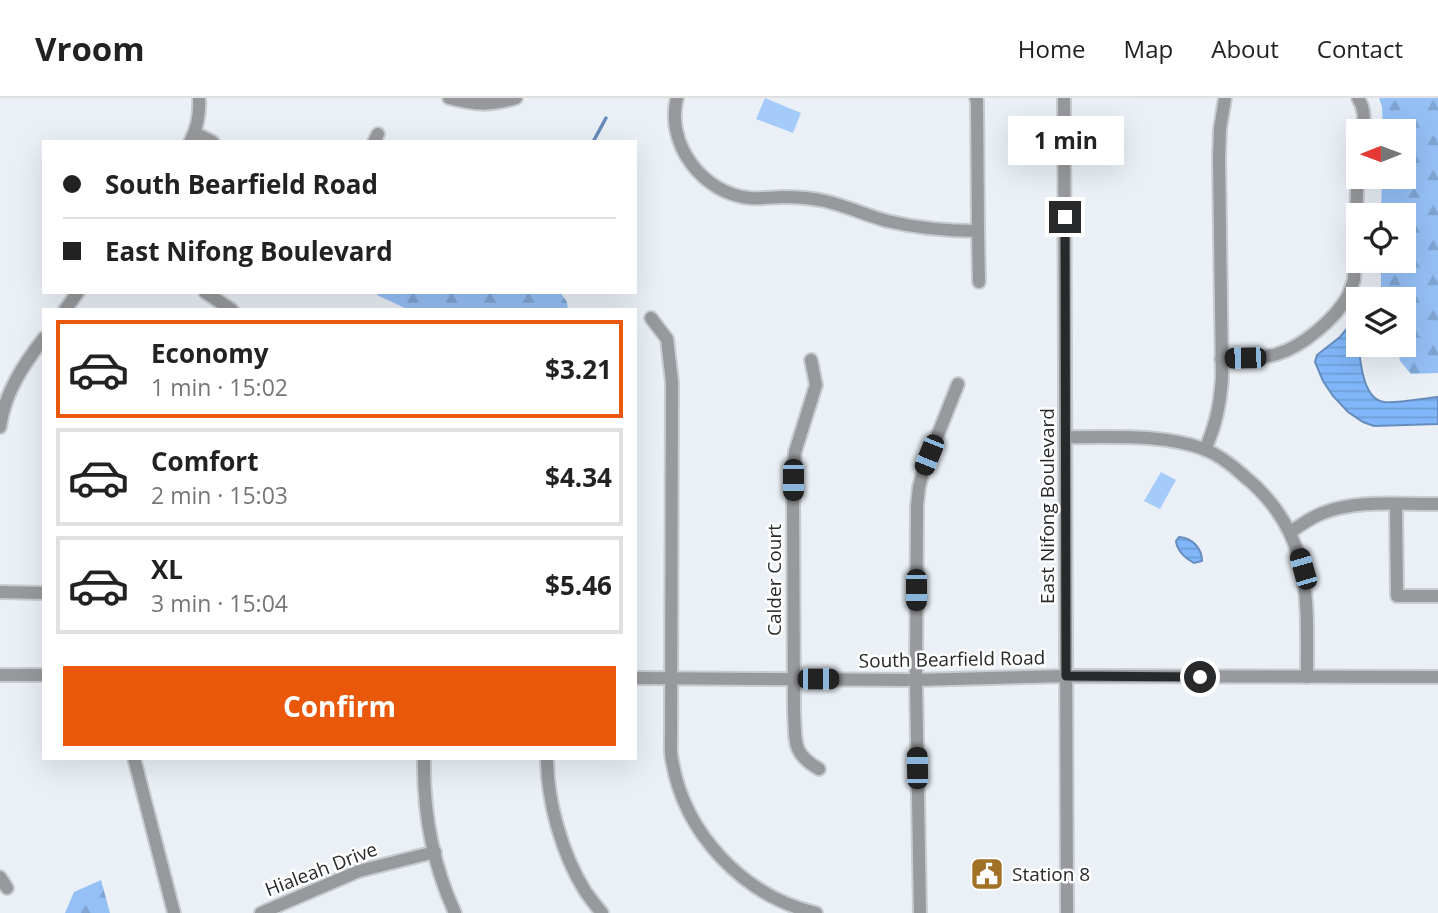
<!DOCTYPE html>
<html lang="en">
<head>
<meta charset="utf-8">
<style>
  :root { --surface:#fff; --page:#f6f6f6; --text:#222; --muted:#767676; --line:#e0e0e0; --accent:#ea580c }
  body { margin:0; font-family:"Open Sans",sans-serif; background:var(--page); color:var(--text); height:100vh; display:flex; flex-direction:column; font-size:26px; white-space:nowrap }
  * { box-sizing:border-box; margin:0 }
  p { font-size:23px; color:var(--muted) }
  .icon { flex:none; width:38px; height:38px; fill:none; stroke:currentColor; stroke-width:2; stroke-linecap:round; stroke-linejoin:round }
  .map { position:relative; flex:1; overflow:hidden }
  .sheet { position:absolute; left:42px; top:210px; width:595px; height:452px; display:flex; flex-direction:column; background:var(--surface); border-radius:0px; box-shadow:0 7px 28px #0002 }
  .sheet>* { flex:none }
  .banner { position:absolute; left:42px; top:42px; width:595px; height:154px; border-radius:0px; box-shadow:0 7px 28px #0002; display:grid; align-content:center; height:154px; padding:0 21px; background:var(--surface) }
  .needle { width:46px; rotate:269deg }
  .buttons { position:absolute; left:1346px; top:21px; display:grid; gap:14px }
  .buttons a { display:grid; place-items:center; width:70px; height:70px; border-radius:0px; background:var(--surface); box-shadow:0 7px 28px #0002; font-size:35px }
  .end { position:absolute; width:32px; height:32px; margin:-16px; border:9px solid #27292b; background:#fff; box-shadow:0 0 0 4px #fff }
  .from { border-radius:50% }
  .bubble { position:absolute; height:49px; border-radius:0px; background:var(--surface); box-shadow:0 7px 28px #0002; font-size:23px; font-weight:700; line-height:49px; text-align:center }
  .car { position:absolute; width:21px; height:42px; margin:-21px -10px; border-radius:9px; box-shadow:0 0 5px 2px #0007; background:linear-gradient(#222 24%,#8ab4d8 0 40%,#222 0 76%,#8ab4d8 0 86%,#222 0) }
  .banner b { display:flex; align-items:center; gap:24px; height:66px; font-size:26px }
  .banner b+b { border-top:2px solid var(--line) }
  .banner i { width:18px; height:18px; background:var(--text) }
  ul { padding:12px 0 0; list-style:none }
  li { display:flex; align-items:center; gap:21px; height:98px; margin:0 14px 10px; padding:0 7px; border:4px solid var(--line); border-radius:0px }
  li div { flex:1 }
  li b { display:block; font-size:26px }
  li em { font-style:normal; font-weight:700 }
  li.active { border-color:var(--accent) }
  li>.icon { width:63px; height:63px; stroke-width:1.5 }
  .primary-button { display:flex; gap:14px; margin-top:auto; padding:14px 21px }
  .primary-button a { flex:1; height:80px; border-radius:0px; background:var(--accent); color:#fff; font-size:28px; font-weight:700; line-height:80px; text-align:center }
  header { display:flex; align-items:center; gap:42px; box-sizing:border-box; height:98px; padding:0 35px; background:var(--surface); border-bottom:2px solid var(--line) }
  header strong { font-size:33px }
  nav { display:flex; gap:38px; margin-inline-start:auto; font-size:24px }
  .map>svg:first-child { display:block }
  .grass { fill:#a5cbfb }
  .forest { fill:url(#forest-firs) }
  .water { fill:url(#water-rules); stroke:#668cbc; stroke-width:2 }
  .lines { fill:none; stroke-linecap:round; stroke-linejoin:round }
  .stream { stroke:#668cbc; stroke-width:3.5 }
  .minor-casing { stroke:#c7ccd1; stroke-width:16 }
  .minor { stroke:#97999c; stroke-width:12 }
  .route { stroke:#27292b; stroke-width:9 }
  .labels { text-anchor:middle; dominant-baseline:central; stroke-width:5; stroke-linejoin:round; paint-order:stroke }
  .street-label { font-size:19px; fill:#27292b; stroke:#fff }
  .poi-label { font-size:19px; fill:#27292b; stroke:#fff; text-anchor:start }
</style>
</head>
<body>
<header>
<strong>Vroom</strong>
<nav><a>Home</a><a>Map</a><a>About</a><a>Contact</a></nav>
</header>
<div class="map">
<svg width="1438" height="815" viewBox="0 0 1438 815">
  <defs>
    <pattern id="forest-firs" width="22" height="20" patternUnits="userSpaceOnUse" patternTransform="scale(1.75)"><rect width="22" height="20" fill="#95c0f6"/><path d="M5 1l3.5 6h-7zM16 11l3.5 6h-7z" fill="#80a5d3"/></pattern>
    <pattern id="water-rules" width="6" height="5" patternUnits="userSpaceOnUse" patternTransform="scale(1.75)"><rect width="6" height="5" fill="#81b7fa"/><path d="M0 2.5h6" fill="none" stroke="#6f9dd6"/></pattern>
  </defs>
  <rect width="100%" height="100%" fill="#eaf0f6"/>
  <g class="grass">
    <polygon points="765,0 801,15 793,35 756,21"/>
    <polygon points="1161,374 1176,382 1160,411 1144,403"/>
  </g>
  <g class="forest">
    <polygon points="1379,0 1438,0 1438,275 1411,276 1400,263 1397,247 1404,247 1404,201 1383,201 1381,198 1381,163 1404,163 1404,117 1381,117 1382,79 1404,79 1404,33 1383,33 1382,9"/>
    <polygon points="380,194 560,194 567,204 568,212 409,212 377,197"/>
    <polygon points="101,782 110,815 65,815 74,794"/>
  </g>
  <g class="water">
    <path d="M 1354,222 L 1358,222 C 1358,241 1358,301 1384,304 C 1396,306 1424,300 1438,299 L 1438,326 L 1374,328 L 1363,324 L 1348,314 L 1333,298 L 1323,283 L 1315,264 L 1317,257 L 1340,239 Z"/>
    <path d="M 1179,439 C 1192,440 1202,450 1202,463 L 1194,465 C 1185,460 1177,453 1176,443 Z"/>
  </g>
  <g class="lines">
    <polyline class="stream" points="593,44 606,20"/>
    <defs>
      <g id="minor">
        <path d="M 449,0 C 476,7 489,8 516,0"/>
        <path d="M 677,0 C 665,46 703,96 750,100 C 761,101 772,99 783,99 C 797,99 811,100 825,103 C 846,108 866,117 887,123 C 917,130 947,133 978,133 L 977,3 L 976,0"/>
        <polyline points="1064,0 1067,815"/>
        <path d="M 1358,0 C 1365,11 1365,21 1362,33"/>
        <polyline points="195,35 213,44"/>
        <path d="M 190,44 C 197,31 200,14 199,0"/>
        <polyline points="374,44 378,36"/>
        <polyline points="978,133 979,184"/>
        <polyline points="205,194 232,212"/>
        <polyline points="65,212 78,194"/>
        <path d="M 651,220 L 667,241 L 672,284 L 671,635 C 671,643 670,653 672,662 C 684,735 743,798 816,815"/>
        <path d="M 1221,261 C 1240,261 1259,261 1277,256 C 1302,249 1335,221 1348,198 C 1350,193 1352,187 1354,182 L 1358,63"/>
        <path d="M 811,262 L 816,287 L 795,354 L 793,382 L 794,614 C 796,643 791,655 819,671"/>
        <path d="M 0,329 C 5,294 23,267 44,240"/>
        <path d="M 1066,339 C 1111,340 1160,335 1204,351 C 1219,357 1232,367 1244,378 C 1313,434 1307,499 1307,579"/>
        <path d="M 1205,352 C 1216,326 1220,307 1222,280 L 1219,60 L 1220,31 L 1225,0"/>
        <polyline points="1396,407 1397,498 1438,498"/>
        <path d="M 1290,434 C 1300,428 1311,419 1323,415 C 1357,401 1402,407 1438,406"/>
        <polyline points="0,494 44,495"/>
        <polyline points="0,577 44,577"/>
        <polyline points="635,580 916,582 1067,578 1438,579"/>
        <polyline points="134,660 174,815"/>
        <path d="M 424,660 C 423,713 433,767 455,815"/>
        <path d="M 547,660 C 547,703 562,756 585,793 C 590,800 596,808 602,815"/>
        <polyline points="0,779 7,790"/>
        <polyline points="261,815 359,773 435,754"/>
        <polyline points="920,815 916,582 917,408 919,389 923,374 958,286"/>
      </g>
    </defs>
    <use href="#minor" class="minor-casing"/>
    <use href="#minor" class="minor"/>
  </g>
  <g class="lines">
    <polyline class="route" points="1065,119 1066,578 1200,579"/>
  </g>
  <defs>
    <symbol id="civic-square" viewBox="-11 -11 22 22"><rect x="-9" y="-9" width="18" height="18" rx="4" fill="#a17125" stroke="#fff"/><path d="M-.6-6.5H3V-4.5H.6V-3L4-1V1h2V6H-6V1h2V-1L-.6-3ZM-1.2 2.5V6h2.4V2.5Z" fill="#fff"/></symbol>
  </defs>
  <g fill-rule="evenodd">
    <use href="#civic-square" x="968" y="757" width="38" height="38"/>
  </g>
  <g class="labels">
    <g class="street-label">
      <text transform="translate(1047 408) rotate(-90)">East Nifong Boulevard</text>
      <text transform="translate(774 482) rotate(-90)">Calder Court</text>
      <text transform="translate(952 561) rotate(-1)">South Bearfield Road</text>
      <text transform="translate(321 771) rotate(-21)">Hialeah Drive</text>
    </g>
    <g class="poi-label">
      <text x="1012" y="776">Station 8</text>
    </g>
  </g>
</svg>
<div class="buttons">
<a><svg class="needle" viewBox="-14 -14 28 28"><path d="M0-13l5 13h-10z" fill="#e53935"/><path d="M0 13l5-13h-10z" fill="#767676"/></svg></a>
<a><svg class="icon" aria-label="locate" viewBox="0 0 24 24"><circle cx="12" cy="12" r="6"/><path d="M12 2v4M12 18v4M2 12h4M18 12h4"/></svg></a>
<a><svg class="icon" aria-label="layers" viewBox="0 0 24 24"><path d="M12 4l9 5-9 5-9-5zM3 14l9 5 9-5"/></svg></a>
</div>
<i class="end from" style="left:1200px;top:579px"></i>
<i class="end" style="left:1065px;top:119px"></i>
<div class="bubble" style="left:1008px;top:18px;width:116px">1 min</div>
<i class="car" style="left:1245px;top:260px;rotate:269deg"></i>
<i class="car" style="left:929px;top:357px;rotate:202deg"></i>
<i class="car" style="left:793px;top:382px;rotate:180deg"></i>
<i class="car" style="left:1303px;top:471px;rotate:344deg"></i>
<i class="car" style="left:916px;top:492px;rotate:180deg"></i>
<i class="car" style="left:818px;top:581px;rotate:90deg"></i>
<i class="car" style="left:917px;top:670px;rotate:359deg"></i>
<div class="banner">
<b><i class="from"></i>South Bearfield Road</b>
<b><i></i>East Nifong Boulevard</b>
</div>
<section class="sheet">
<ul>
<li class="active"><svg class="icon" aria-label="car" viewBox="0 0 24 24"><path d="M5 17H2v-5l4-1 3-4h7l3 4 3 1v5h-3M9 17h6M6 11h13"/><circle cx="7" cy="17" r="2"/><circle cx="17" cy="17" r="2"/></svg><div><b>Economy</b><p>1 min · 15:02</p></div><em>$3.21</em></li>
<li><svg class="icon" aria-label="car" viewBox="0 0 24 24"><path d="M5 17H2v-5l4-1 3-4h7l3 4 3 1v5h-3M9 17h6M6 11h13"/><circle cx="7" cy="17" r="2"/><circle cx="17" cy="17" r="2"/></svg><div><b>Comfort</b><p>2 min · 15:03</p></div><em>$4.34</em></li>
<li><svg class="icon" aria-label="car" viewBox="0 0 24 24"><path d="M5 17H2v-5l4-1 3-4h7l3 4 3 1v5h-3M9 17h6M6 11h13"/><circle cx="7" cy="17" r="2"/><circle cx="17" cy="17" r="2"/></svg><div><b>XL</b><p>3 min · 15:04</p></div><em>$5.46</em></li>
</ul>
<div class="primary-button"><a>Confirm</a></div>
</section>
</div>
</body>
</html>
